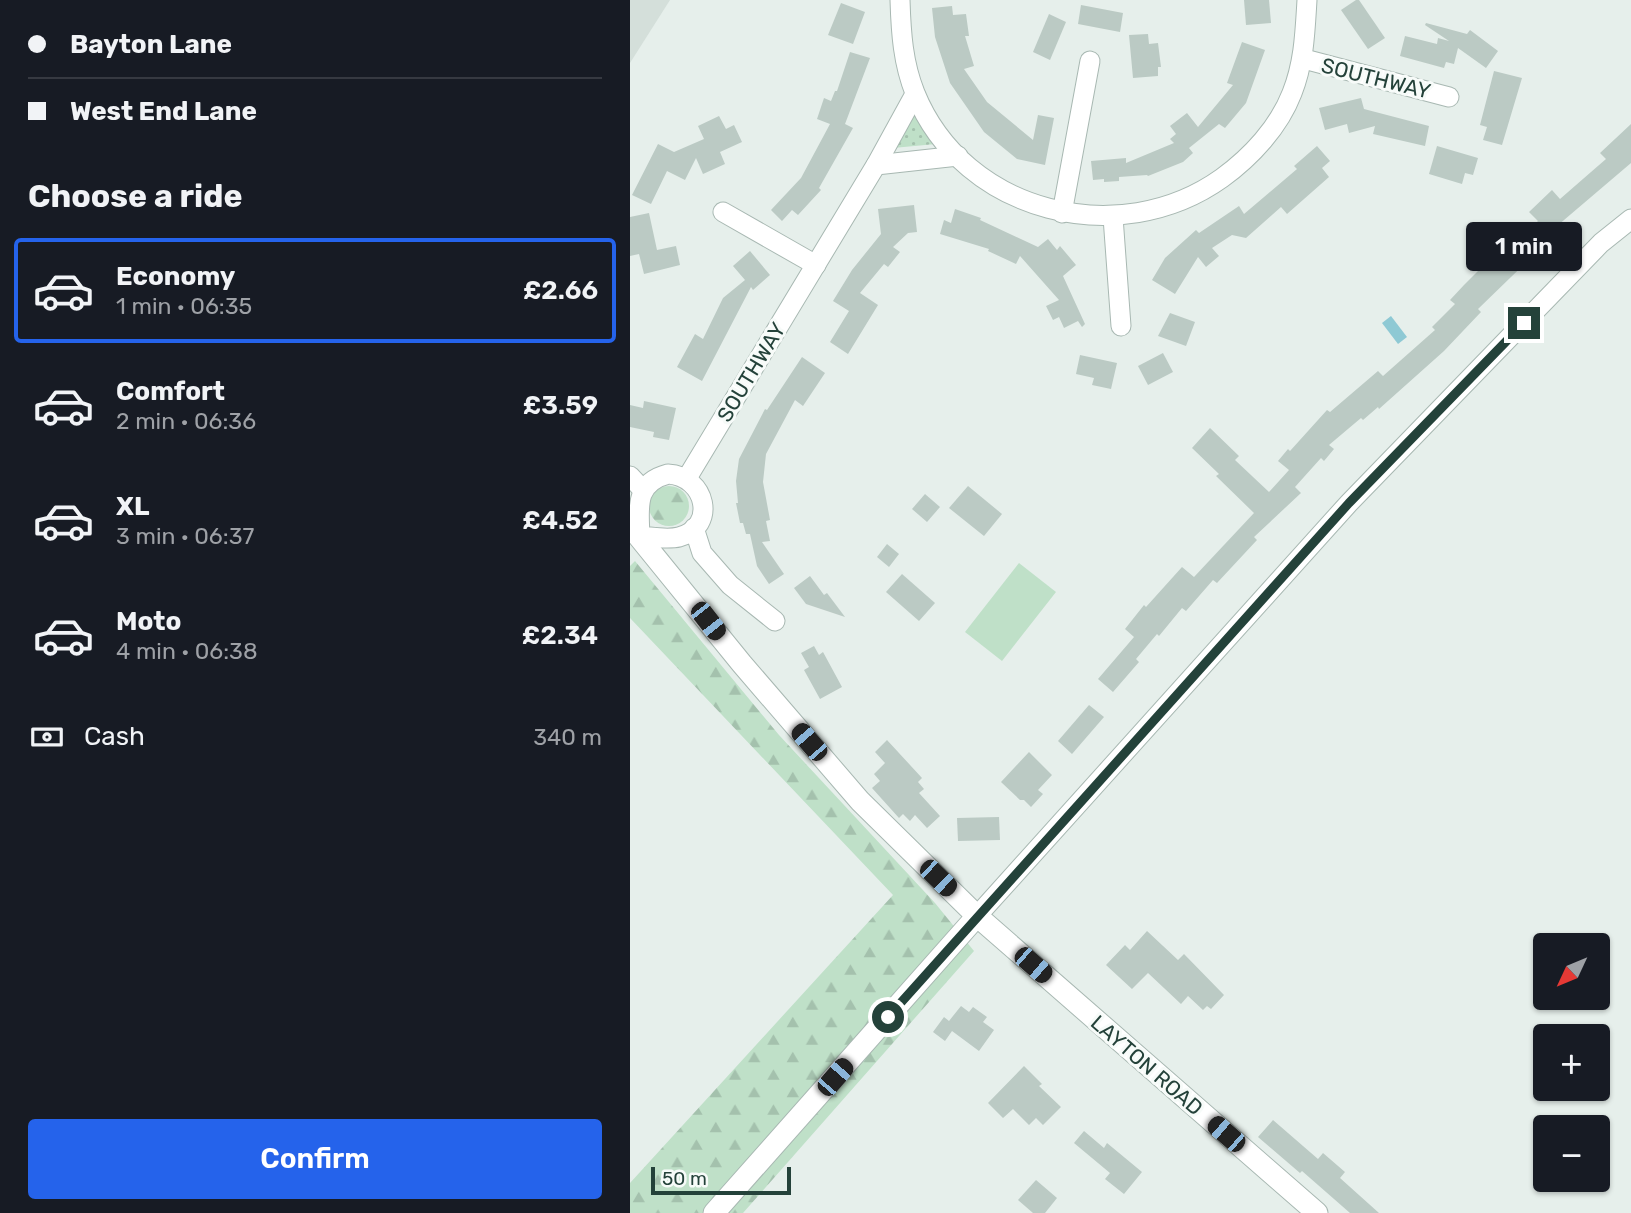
<!DOCTYPE html>
<html lang="en">
<head>
<meta charset="utf-8">
<style>
  :root { --surface:#171b24; --page:#20242c; --text:#f1f3f6; --muted:#9ea1a6; --line:#363941; --accent:#2563eb }
  body { margin:0; font-family:Rubik,sans-serif; background:var(--page); color:var(--text); height:100vh; display:flex; flex-direction:column; font-size:26px; white-space:nowrap }
  * { box-sizing:border-box; margin:0 }
  p { font-size:23px; color:var(--muted) }
  .icon { flex:none; width:38px; height:38px; fill:none; stroke:currentColor; stroke-width:2; stroke-linecap:round; stroke-linejoin:round }
  .map { position:relative; flex:1; overflow:hidden }
  .drawer { display:flex; flex-direction:column; background:var(--surface); width:630px }
  .drawer>* { flex:none }
  .banner { display:grid; align-content:center; height:154px; padding:0 28px; background:var(--surface) }
  .needle { width:46px; rotate:226deg }
  .tools { position:absolute; left:903px; top:933px; display:grid; gap:14px }
  .tools a { display:grid; place-items:center; width:77px; height:77px; border-radius:7px; background:var(--surface); box-shadow:0 2px 5px #0004; font-size:35px }
  .scale { position:absolute; left:21px; bottom:18px; width:140px; box-sizing:border-box; padding-left:7px; border:4px solid #24423a; border-top:0; font-size:19px; line-height:24px; white-space:nowrap; color:#24423a; -webkit-text-stroke:5px #f7fbf9; paint-order:stroke }
  .end { position:absolute; width:32px; height:32px; margin:-16px; border:9px solid #24423a; background:#fff; box-shadow:0 0 0 4px #fff }
  .from { border-radius:50% }
  .bubble { position:absolute; height:49px; border-radius:7px; background:var(--surface); box-shadow:0 2px 5px #0004; font-size:23px; font-weight:600; line-height:49px; text-align:center }
  .car { position:absolute; width:21px; height:42px; margin:-21px -10px; border-radius:9px; box-shadow:0 0 5px 2px #0007; background:linear-gradient(#222 24%,#8ab4d8 0 40%,#222 0 76%,#8ab4d8 0 86%,#222 0) }
  .banner b { display:flex; align-items:center; gap:24px; height:66px; font-size:26px }
  .banner b+b { border-top:2px solid var(--line) }
  .banner i { width:18px; height:18px; background:var(--text) }
  ul { padding:0; list-style:none }
  li { display:flex; align-items:center; gap:21px; height:105px; margin:0 14px 10px; padding:0 14px; border:4px solid transparent; border-radius:7px }
  li div { flex:1 }
  li b { display:block; font-size:26px }
  li em { font-style:normal; font-weight:600 }
  li.selected { border-color:var(--accent) }
  li>.icon { width:63px; height:63px; stroke-width:1.5 }
  h2 { padding:0 28px; font-size:32px; line-height:84px }
  .pay { display:flex; align-items:center; gap:18px; height:77px; padding:0 28px; font-size:26px }
  .pay p { margin-inline-start:auto }
  .button { display:flex; gap:14px; margin-top:auto; padding:14px 28px }
  .button a { flex:1; height:80px; border-radius:7px; background:var(--accent); color:#fff; font-size:28px; font-weight:600; line-height:80px; text-align:center }
  main { display:flex; flex:1; min-height:0 }
  .map>svg:first-child { display:block }
  .built { fill:#d4dfda }
  .grass { fill:url(#grass-dots) }
  .forest { fill:url(#forest-firs) }
  .pitch { fill:#bfe0c8 }
  .water { fill:#8ec9d4 }
  .building { fill:#bbcac4 }
  .lines { fill:none; stroke-linecap:round; stroke-linejoin:round }
  .minor-casing { stroke:#a8b8b2; stroke-width:21 }
  .tertiary-casing { stroke:#a8b8b2; stroke-width:23 }
  .minor { stroke:#fff; stroke-width:19 }
  .tertiary { stroke:#fff; stroke-width:21 }
  .route { stroke:#24423a; stroke-width:9 }
  .labels { text-anchor:middle; dominant-baseline:central; stroke-width:6; stroke-linejoin:round; paint-order:stroke }
  .street-label { font-size:21px; fill:#24423a; stroke:#f7fbf9 }
</style>
</head>
<body>
<main>
<section class="drawer">
<div class="banner">
<b><i class="from"></i>Bayton Lane</b>
<b><i></i>West End Lane</b>
</div>
<h2>Choose a ride</h2>
<ul>
<li class="selected"><svg class="icon" aria-label="car" viewBox="0 0 24 24"><path d="M5 17H2v-5l4-1 3-4h7l3 4 3 1v5h-3M9 17h6M6 11h13"/><circle cx="7" cy="17" r="2"/><circle cx="17" cy="17" r="2"/></svg><div><b>Economy</b><p>1 min · 06:35</p></div><em>£2.66</em></li>
<li><svg class="icon" aria-label="car" viewBox="0 0 24 24"><path d="M5 17H2v-5l4-1 3-4h7l3 4 3 1v5h-3M9 17h6M6 11h13"/><circle cx="7" cy="17" r="2"/><circle cx="17" cy="17" r="2"/></svg><div><b>Comfort</b><p>2 min · 06:36</p></div><em>£3.59</em></li>
<li><svg class="icon" aria-label="car" viewBox="0 0 24 24"><path d="M5 17H2v-5l4-1 3-4h7l3 4 3 1v5h-3M9 17h6M6 11h13"/><circle cx="7" cy="17" r="2"/><circle cx="17" cy="17" r="2"/></svg><div><b>XL</b><p>3 min · 06:37</p></div><em>£4.52</em></li>
<li><svg class="icon" aria-label="car" viewBox="0 0 24 24"><path d="M5 17H2v-5l4-1 3-4h7l3 4 3 1v5h-3M9 17h6M6 11h13"/><circle cx="7" cy="17" r="2"/><circle cx="17" cy="17" r="2"/></svg><div><b>Moto</b><p>4 min · 06:38</p></div><em>£2.34</em></li>
</ul>
<div class="pay"><svg class="icon" aria-label="cash" viewBox="0 0 24 24"><path d="M3 7h18v10H3z"/><circle cx="12" cy="12" r="2"/></svg>Cash<p>340 m</p></div>
<div class="button"><a>Confirm</a></div>
</section>
<div class="map">
<svg width="1001" height="1213" viewBox="0 0 1001 1213">
  <defs>
    <pattern id="grass-dots" width="8" height="8" patternUnits="userSpaceOnUse" patternTransform="scale(1.75)"><rect width="8" height="8" fill="#bfe0c8"/><path d="M2 2h.1M6 6h.1" fill="none" stroke="#a4c1ad" stroke-width="1.8" stroke-linecap="round"/></pattern>
    <pattern id="forest-firs" width="22" height="20" patternUnits="userSpaceOnUse" patternTransform="scale(1.75)"><rect width="22" height="20" fill="#bfe0c8"/><path d="M5 1l3.5 6h-7zM16 11l3.5 6h-7z" fill="#a4c1ad"/></pattern>
  </defs>
  <rect width="100%" height="100%" fill="#e6efeb"/>
  <polygon class="built" points="0,0 40,0 0,63"/>
  <polygon class="grass" points="285,113 306,144 263,148"/>
  <g class="forest">
    <circle cx="39" cy="506" r="20"/>
    <polygon points="5,561 149,735 305,903 344,951 113,1213 0,1213 0,1183 263,895 0,618 0,566"/>
  </g>
  <polygon class="pitch" points="389,563 426,592 372,661 335,632"/>
  <polygon class="water" points="761,316 777,337 768,344 752,323"/>
  <g class="building">
    <polygon points="614,0 639,0 641,23 616,25"/>
    <polygon points="726,0 729,0 755,38 738,49 711,10"/>
    <polygon points="211,3 235,12 223,44 198,35"/>
    <polygon points="451,5 493,13 490,32 448,24"/>
    <polygon points="322,6 323,15 336,14 339,36 335,36 344,66 334,69 357,102 403,140 408,115 424,118 415,165 387,159 354,132 320,83 305,37 302,8"/>
    <polygon points="419,14 436,22 420,60 403,52"/>
    <polygon points="796,23 837,34 840,30 868,51 856,68 828,48 824,64 816,62 814,68 770,56 775,36 807,44 808,38 819,41 795,25"/>
    <polygon points="518,34 519,44 528,43 531,67 528,67 528,76 503,78 499,35"/>
    <polygon points="612,42 635,50 616,103 595,128 589,124 559,148 563,153 553,162 518,176 517,175 489,177 489,181 474,182 474,179 463,180 461,161 496,158 496,163 544,143 540,139 546,134 540,126 557,113 568,127 603,85 597,83"/>
    <polygon points="220,52 240,58 215,124 223,128 189,188 191,190 168,215 162,210 152,221 141,210 171,178 200,124 187,119 194,98 201,101 205,91 207,91"/>
    <polygon points="864,71 892,78 872,145 853,140 857,127 850,125"/>
    <polygon points="731,98 734,109 799,126 795,146 743,134 745,126 719,133 717,124 695,130 689,108"/>
    <polygon points="89,116 96,129 104,125 112,142 90,152 95,164 73,174 66,158 55,180 37,171 21,204 2,195 28,144 44,152 74,139 68,126"/>
    <polygon points="1001,124 1001,163 907,243 911,248 848,309 851,312 814,351 749,409 748,407 733,420 731,418 699,445 704,449 694,461 691,458 665,487 671,493 624,537 627,540 587,583 583,580 556,611 552,608 529,636 527,634 506,659 509,662 483,692 468,679 504,637 495,629 514,605 516,607 552,567 564,577 624,513 586,476 589,474 562,448 580,428 609,456 605,460 639,492 659,470 648,461 658,449 660,451 697,410 700,412 748,371 753,376 805,330 802,327 825,304 820,300 834,285 860,259 864,263 908,221 899,212 922,190 930,199 961,172 976,159 970,153"/>
    <polygon points="687,146 700,161 692,168 699,177 657,214 651,207 616,238 602,235 582,248 589,256 576,267 568,257 545,294 522,280 535,258 566,230 569,233 609,206 614,214 667,169 664,166"/>
    <polygon points="807,146 848,158 843,175 835,173 832,184 799,174"/>
    <polygon points="284,205 287,232 278,233 263,247 270,252 258,267 254,264 230,293 248,305 218,354 200,342 219,311 203,301 222,270 251,234 248,209"/>
    <polygon points="325,209 351,218 350,220 408,247 418,239 427,250 430,246 446,265 433,276 455,324 452,327 448,321 434,328 429,317 423,320 416,306 429,300 390,256 386,264 358,251 359,249 310,234 314,220 321,223"/>
    <polygon points="19,213 27,250 46,246 50,265 14,274 9,254 0,256 0,217"/>
    <polygon points="120,251 140,275 123,290 121,287 72,381 47,367 65,334 73,339 93,298 115,280 103,266"/>
    <polygon points="540,313 565,322 556,346 528,336"/>
    <polygon points="533,353 543,372 518,385 508,366"/>
    <polygon points="450,355 487,363 481,389 462,385 464,378 446,374"/>
    <polygon points="172,357 195,373 173,406 165,400 136,454 133,482 140,520 136,521 140,541 132,542 154,574 139,584 127,566 120,534 116,534 113,523 110,523 106,503 108,503 106,481 109,459 135,409 137,410"/>
    <polygon points="14,401 46,408 39,440 23,437 24,432 0,427 0,405 13,408"/>
    <polygon points="338,486 372,514 354,536 319,508"/>
    <polygon points="295,494 310,507 297,522 282,509"/>
    <polygon points="257,544 269,554 259,567 247,557"/>
    <polygon points="272,574 305,603 289,621 256,592"/>
    <polygon points="180,576 194,595 197,593 215,617 176,604 164,588"/>
    <polygon points="184,646 189,655 193,652 212,687 190,699 174,670 179,667 171,653"/>
    <polygon points="459,705 474,717 442,754 428,741"/>
    <polygon points="257,740 292,778 288,782 294,789 289,793 310,816 297,828 285,815 280,821 273,814 269,818 242,788 250,781 244,774 255,763 245,752"/>
    <polygon points="399,752 422,775 408,790 413,794 401,807 394,800 390,800 371,782"/>
    <polygon points="369,817 370,840 328,841 327,818"/>
    <polygon points="517,931 548,960 554,954 594,995 581,1009 577,1006 573,1010 558,996 551,1004 518,973 502,989 476,965 495,945 500,950"/>
    <polygon points="331,1006 339,1012 343,1007 357,1017 353,1022 364,1030 349,1051 322,1031 315,1041 303,1032 314,1017 319,1021"/>
    <polygon points="394,1066 412,1084 409,1086 431,1107 413,1125 406,1118 399,1125 383,1109 373,1118 358,1103"/>
    <polygon points="643,1120 688,1159 693,1153 715,1172 710,1178 749,1213 720,1213 672,1171 670,1173 628,1137"/>
    <polygon points="454,1131 474,1148 477,1143 512,1172 494,1194 475,1179 480,1173 444,1143"/>
    <polygon points="406,1180 427,1198 415,1213 403,1213 388,1200"/>
  </g>
  <g class="lines">
    <defs>
      <g id="minor">
        <path d="M 270,0 C 271,33 273,63 285,93 C 334,214 490,251 592,178 C 621,157 649,127 662,93 C 674,63 675,33 677,0"/>
        <polyline points="674,59 819,97"/>
        <polyline points="246,165 328,156"/>
        <polyline points="93,212 186,265"/>
        <polyline points="432,213 460,61"/>
        <polyline points="483,217 491,326"/>
        <path d="M 38,474 C 76,476 88,527 49,537 C 37,540 23,537 10,536 C 9,508 4,483 38,474 Z"/>
        <polyline points="0,476 13,490"/>
        <polyline points="57,478 246,165 285,94"/>
        <polyline points="64,528 72,553 100,585 145,621"/>
        <polyline points="347,916 719,503 971,243 1001,219"/>
      </g>
      <g id="tertiary">
        <polyline points="0,526 112,664 230,801 347,916 687,1213"/>
        <polyline points="84,1213 347,916"/>
      </g>
    </defs>
    <use href="#minor" class="minor-casing"/>
    <use href="#tertiary" class="tertiary-casing"/>
    <use href="#minor" class="minor"/>
    <use href="#tertiary" class="tertiary"/>
  </g>
  <g class="lines">
    <polyline class="route" points="258,1017 719,503 894,323"/>
  </g>
  <g class="labels">
    <g class="street-label">
      <text transform="translate(746 78) rotate(14)">SOUTHWAY</text>
      <text transform="translate(121 372) rotate(-59)">SOUTHWAY</text>
      <text transform="translate(517 1065) rotate(41)">LAYTON ROAD</text>
    </g>
  </g>
</svg>
<div class="tools">
<a><svg class="needle" viewBox="-14 -14 28 28"><path d="M0-13l5 13h-10z" fill="#e53935"/><path d="M0 13l5-13h-10z" fill="#9ea1a6"/></svg></a>
<a>+</a>
<a>−</a>
</div>
<div class="scale">50 m</div>
<i class="end from" style="left:258px;top:1017px"></i>
<i class="end" style="left:894px;top:323px"></i>
<div class="bubble" style="left:836px;top:222px;width:116px">1 min</div>
<i class="car" style="left:78px;top:621px;rotate:142deg"></i>
<i class="car" style="left:179px;top:742px;rotate:319deg"></i>
<i class="car" style="left:308px;top:878px;rotate:134deg"></i>
<i class="car" style="left:403px;top:965px;rotate:131deg"></i>
<i class="car" style="left:205px;top:1077px;rotate:41deg"></i>
<i class="car" style="left:596px;top:1134px;rotate:311deg"></i>
</div>
</main>
</body>
</html>
